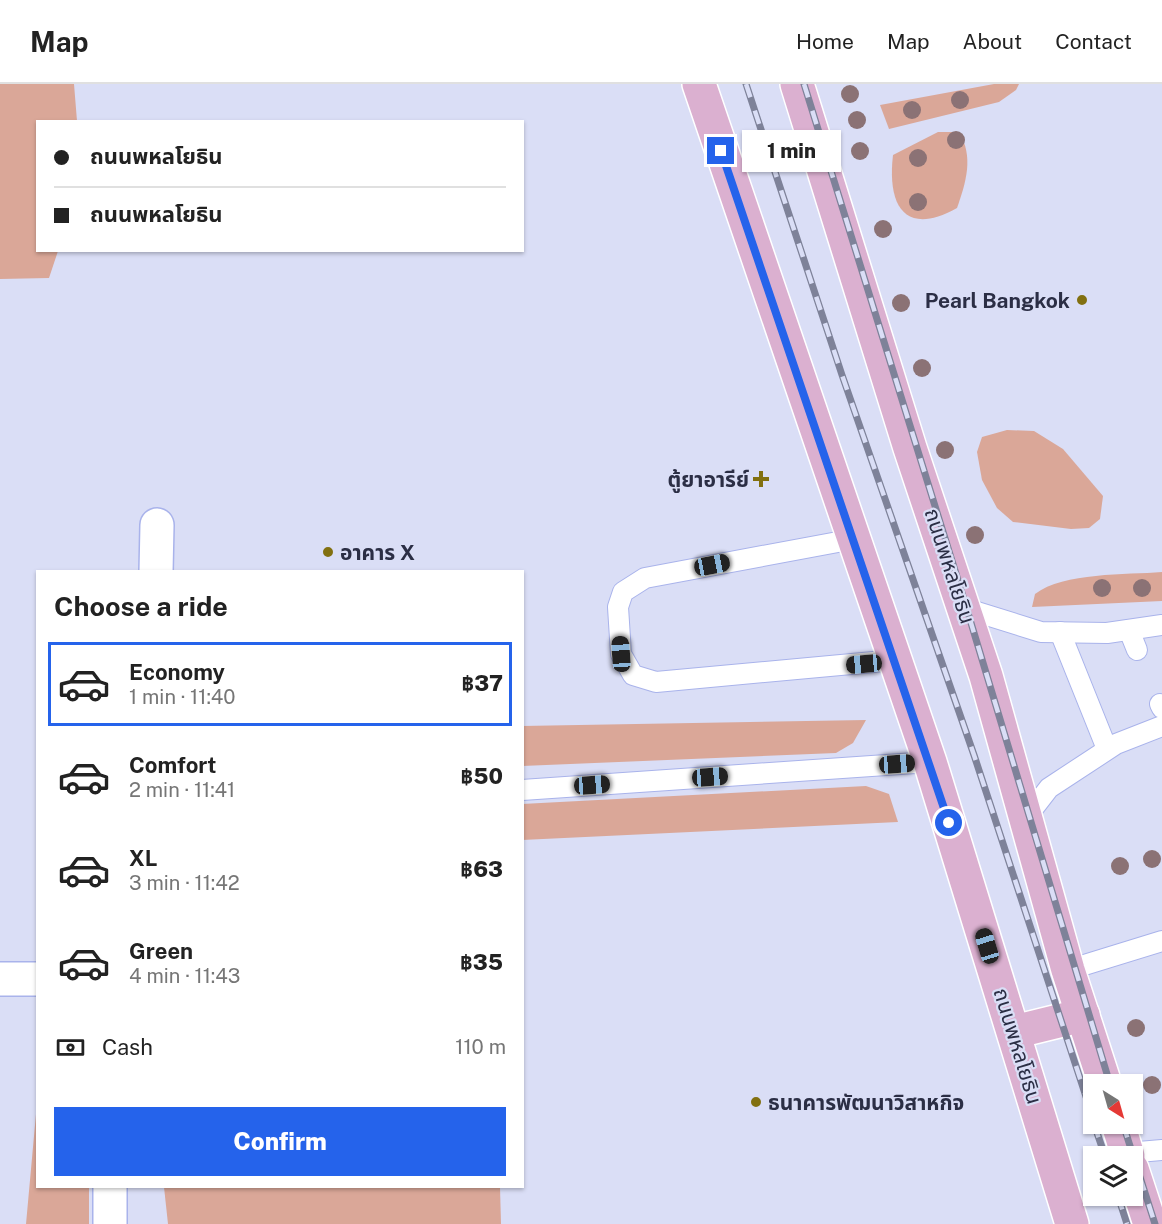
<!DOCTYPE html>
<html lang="en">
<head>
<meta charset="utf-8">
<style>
  :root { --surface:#fff; --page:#f6f6f6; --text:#222; --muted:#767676; --line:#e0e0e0; --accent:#2563eb }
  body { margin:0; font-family:"Public Sans","Noto Sans Thai",sans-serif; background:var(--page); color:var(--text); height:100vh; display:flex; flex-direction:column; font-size:22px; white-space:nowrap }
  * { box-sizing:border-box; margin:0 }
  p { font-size:20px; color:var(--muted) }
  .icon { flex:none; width:33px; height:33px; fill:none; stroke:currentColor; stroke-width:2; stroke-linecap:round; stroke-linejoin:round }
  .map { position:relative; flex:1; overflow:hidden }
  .sheet { position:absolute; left:36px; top:486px; width:488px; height:618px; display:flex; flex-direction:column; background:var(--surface); border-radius:0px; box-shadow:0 2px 4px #0004 }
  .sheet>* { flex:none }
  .banner { position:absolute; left:36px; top:36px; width:488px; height:132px; border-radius:0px; box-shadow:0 2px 4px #0004; display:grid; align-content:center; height:132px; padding:0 18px; background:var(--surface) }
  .needle { width:39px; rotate:143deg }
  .tools { position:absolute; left:1083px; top:990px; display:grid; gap:12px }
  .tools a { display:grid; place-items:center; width:60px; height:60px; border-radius:0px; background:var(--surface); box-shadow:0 2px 4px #0004; font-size:30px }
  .end { position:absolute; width:27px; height:27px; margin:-14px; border:8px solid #2563eb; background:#fff; box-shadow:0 0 0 3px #fff }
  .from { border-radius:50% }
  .bubble { position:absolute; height:42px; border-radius:0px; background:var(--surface); box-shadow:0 2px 4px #0004; font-size:20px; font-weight:800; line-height:42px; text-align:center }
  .car { position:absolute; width:18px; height:36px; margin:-18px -9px; border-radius:8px; box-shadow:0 0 4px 2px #0007; background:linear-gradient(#222 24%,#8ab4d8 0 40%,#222 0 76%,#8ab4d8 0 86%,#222 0) }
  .banner b { display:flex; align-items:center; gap:21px; height:57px; font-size:22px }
  .banner b+b { border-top:2px solid var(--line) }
  .banner i { width:15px; height:15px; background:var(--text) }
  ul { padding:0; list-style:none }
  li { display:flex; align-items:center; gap:18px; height:84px; margin:0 12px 9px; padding:0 6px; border:3px solid transparent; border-radius:0px }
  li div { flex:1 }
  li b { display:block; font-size:22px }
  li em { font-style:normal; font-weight:800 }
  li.selected { border-color:var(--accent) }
  li>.icon { width:54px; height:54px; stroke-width:1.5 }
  h2 { padding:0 18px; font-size:27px; line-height:72px }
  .pay { display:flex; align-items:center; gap:15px; height:66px; padding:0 18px; font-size:22px }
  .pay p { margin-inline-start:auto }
  .cta { display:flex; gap:12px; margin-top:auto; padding:12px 18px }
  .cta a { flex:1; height:69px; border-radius:0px; background:var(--accent); color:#fff; font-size:24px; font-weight:800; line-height:69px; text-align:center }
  header { display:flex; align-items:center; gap:36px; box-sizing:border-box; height:84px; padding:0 30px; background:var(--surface); border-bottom:2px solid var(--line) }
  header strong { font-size:28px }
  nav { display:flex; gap:33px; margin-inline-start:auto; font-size:21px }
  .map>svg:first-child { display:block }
  .green { fill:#daa798 }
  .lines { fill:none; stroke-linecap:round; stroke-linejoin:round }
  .service-casing { stroke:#a9b3eb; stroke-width:22 }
  .minor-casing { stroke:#a9b3eb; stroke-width:36 }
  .primary-casing { stroke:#fff; stroke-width:36 }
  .service { stroke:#fff; stroke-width:20 }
  .minor { stroke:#fff; stroke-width:33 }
  .primary { stroke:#dbb0d0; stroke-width:33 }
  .rail-casing { stroke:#7e8299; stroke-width:7 }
  .rail { stroke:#dadef6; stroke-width:4.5; stroke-dasharray:14; stroke-linecap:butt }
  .tree { fill:#8b7275 }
  .route { stroke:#2563eb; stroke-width:8 }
  .poi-dot { fill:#827010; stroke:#dadef6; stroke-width:2 }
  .labels { text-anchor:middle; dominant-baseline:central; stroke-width:4.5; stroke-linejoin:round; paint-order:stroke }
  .poi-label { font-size:21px; font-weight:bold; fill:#2b2e45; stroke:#dadef6; text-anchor:end }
  .street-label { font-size:21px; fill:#2b2e45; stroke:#dadef6 }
</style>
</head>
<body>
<header>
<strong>Map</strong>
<nav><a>Home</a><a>Map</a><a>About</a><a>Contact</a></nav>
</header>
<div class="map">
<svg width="1162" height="1140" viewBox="0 0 1162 1140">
  <rect width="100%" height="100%" fill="#dadef6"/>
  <g class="green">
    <polygon points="0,0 74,0 77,37 38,38 38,166 58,167 49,194 0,195"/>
    <polygon points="994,0 1019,0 1016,6 999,18 889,45 880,21"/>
    <path d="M 938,48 L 959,48 C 974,73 966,98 957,124 C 905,153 887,122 893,71 Z"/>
    <polygon points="1007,346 1034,347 1063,365 1103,412 1100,435 1089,444 1071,445 1013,438 997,424 982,396 977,368 982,353"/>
    <path d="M 1162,488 L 1162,517 L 1032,523 L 1035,510 C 1064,488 1126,491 1162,488 Z"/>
    <polygon points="866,636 853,659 836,669 522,682 522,642"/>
    <polygon points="866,702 889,710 898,738 522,756 522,720"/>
    <polygon points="37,1019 38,1102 89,1103 89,1140 26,1140"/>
    <polygon points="164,1103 500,1103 501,1140 168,1140"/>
  </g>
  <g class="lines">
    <defs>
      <g id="service">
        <polyline points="854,455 645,494 623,508 618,523 621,570 633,591 656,598 895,576"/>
        <polyline points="964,524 1041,548 1107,549 1162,541"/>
        <polyline points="1129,546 1137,566"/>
        <polyline points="1060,548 1107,665"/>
        <polyline points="1160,620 1162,624"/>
        <polyline points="522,706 930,678"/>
        <polyline points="1025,735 1049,704 1116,660 1162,642"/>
        <polyline points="1068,886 1162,857"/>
        <polyline points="1127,1069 1162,1066"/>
      </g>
      <g id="minor">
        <polyline points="156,488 157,441"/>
        <polyline points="0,895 38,895"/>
        <polyline points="110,1140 110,1102"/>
      </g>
      <g id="primary">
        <polyline points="699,0 930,678 1072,1140"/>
        <polyline points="797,0 910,364 986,592 1068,886 1105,1000"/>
        <polyline points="1014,948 1083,931"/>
        <polyline points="1118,1040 1128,1072"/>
        <polyline points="1132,1085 1150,1140"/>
      </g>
    </defs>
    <use href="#service" class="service-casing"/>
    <use href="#minor" class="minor-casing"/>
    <use href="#primary" class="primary-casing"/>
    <use href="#service" class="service"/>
    <use href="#minor" class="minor"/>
    <use href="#primary" class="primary"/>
    <defs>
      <g id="rail">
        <polyline points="746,0 842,291 974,671 1094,1037"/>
        <polyline points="804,0 962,509 1110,1000"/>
        <polyline points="1094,1040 1105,1072"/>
        <polyline points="1123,1040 1155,1140"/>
        <polyline points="1118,1112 1127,1140"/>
      </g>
    </defs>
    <use href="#rail" class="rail-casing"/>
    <use href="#rail" class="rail"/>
  </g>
  <g class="tree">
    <circle cx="850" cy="10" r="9"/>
    <circle cx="960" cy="16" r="9"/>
    <circle cx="912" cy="26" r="9"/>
    <circle cx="857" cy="36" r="9"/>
    <circle cx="956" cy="56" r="9"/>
    <circle cx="860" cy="67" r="9"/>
    <circle cx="918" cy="74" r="9"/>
    <circle cx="918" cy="118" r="9"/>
    <circle cx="883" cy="145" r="9"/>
    <circle cx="901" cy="219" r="9"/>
    <circle cx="922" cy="284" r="9"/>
    <circle cx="945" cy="366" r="9"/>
    <circle cx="975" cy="451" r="9"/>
    <circle cx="1102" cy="504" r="9"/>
    <circle cx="1142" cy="504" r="9"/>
    <circle cx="1152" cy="775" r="9"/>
    <circle cx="1120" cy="782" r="9"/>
    <circle cx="1136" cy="944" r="9"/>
    <circle cx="1152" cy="1001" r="9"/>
  </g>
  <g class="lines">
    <polyline class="route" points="721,67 949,739"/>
  </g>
  <g class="poi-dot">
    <circle cx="1082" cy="216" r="6"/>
    <path d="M758 386h6v6h6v6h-6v6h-6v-6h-6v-6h6z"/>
    <circle cx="328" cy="468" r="6"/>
    <circle cx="756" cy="1018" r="6"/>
  </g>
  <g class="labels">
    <g class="poi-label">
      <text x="1070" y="216">Pearl Bangkok</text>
      <text x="749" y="395">ตู้ยาอารีย์</text>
      <text x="340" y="468" text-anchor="start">อาคาร X</text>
      <text x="768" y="1018" text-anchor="start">ธนาคารพัฒนาวิสาหกิจ</text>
    </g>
    <g class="street-label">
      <text transform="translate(950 482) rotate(72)">ถนนพหลโยธิน</text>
      <text transform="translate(1018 962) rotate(73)">ถนนพหลโยธิน</text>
    </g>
  </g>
</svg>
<div class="tools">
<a><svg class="needle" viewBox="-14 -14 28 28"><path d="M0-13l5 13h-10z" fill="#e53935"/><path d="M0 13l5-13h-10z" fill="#767676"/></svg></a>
<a><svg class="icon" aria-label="layers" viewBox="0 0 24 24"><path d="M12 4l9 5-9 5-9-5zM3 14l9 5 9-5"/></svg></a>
</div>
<i class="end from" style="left:949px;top:739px"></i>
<i class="end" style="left:721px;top:67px"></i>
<div class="bubble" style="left:742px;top:46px;width:99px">1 min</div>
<i class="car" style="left:712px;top:481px;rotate:79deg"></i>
<i class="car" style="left:621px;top:570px;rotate:356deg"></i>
<i class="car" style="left:864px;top:580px;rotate:265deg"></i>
<i class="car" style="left:897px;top:680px;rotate:86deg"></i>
<i class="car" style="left:710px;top:693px;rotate:86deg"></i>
<i class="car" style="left:592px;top:701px;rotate:86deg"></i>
<i class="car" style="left:987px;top:862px;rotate:343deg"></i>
<div class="banner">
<b><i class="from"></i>ถนนพหลโยธิน</b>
<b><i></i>ถนนพหลโยธิน</b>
</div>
<section class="sheet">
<h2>Choose a ride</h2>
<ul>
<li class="selected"><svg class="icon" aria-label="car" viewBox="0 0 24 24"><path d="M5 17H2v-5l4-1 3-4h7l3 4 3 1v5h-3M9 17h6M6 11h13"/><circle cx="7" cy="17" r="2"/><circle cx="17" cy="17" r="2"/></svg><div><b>Economy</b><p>1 min · 11:40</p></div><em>฿37</em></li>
<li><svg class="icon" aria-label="car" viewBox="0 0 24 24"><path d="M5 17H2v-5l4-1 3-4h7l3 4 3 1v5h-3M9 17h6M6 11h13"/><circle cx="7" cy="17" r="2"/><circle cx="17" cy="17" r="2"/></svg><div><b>Comfort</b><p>2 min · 11:41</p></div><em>฿50</em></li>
<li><svg class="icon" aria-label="car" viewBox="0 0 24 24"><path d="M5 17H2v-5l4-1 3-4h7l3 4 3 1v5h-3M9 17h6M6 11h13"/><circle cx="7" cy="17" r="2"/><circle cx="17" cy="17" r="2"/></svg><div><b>XL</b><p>3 min · 11:42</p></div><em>฿63</em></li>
<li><svg class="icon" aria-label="car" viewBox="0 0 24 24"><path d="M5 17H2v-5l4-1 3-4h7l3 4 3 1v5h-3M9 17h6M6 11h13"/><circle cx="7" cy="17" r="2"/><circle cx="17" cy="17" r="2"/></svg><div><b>Green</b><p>4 min · 11:43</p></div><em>฿35</em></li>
</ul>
<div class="pay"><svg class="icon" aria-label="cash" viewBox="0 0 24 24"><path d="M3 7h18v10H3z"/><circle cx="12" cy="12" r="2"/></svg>Cash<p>110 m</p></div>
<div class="cta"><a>Confirm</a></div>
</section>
</div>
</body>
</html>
